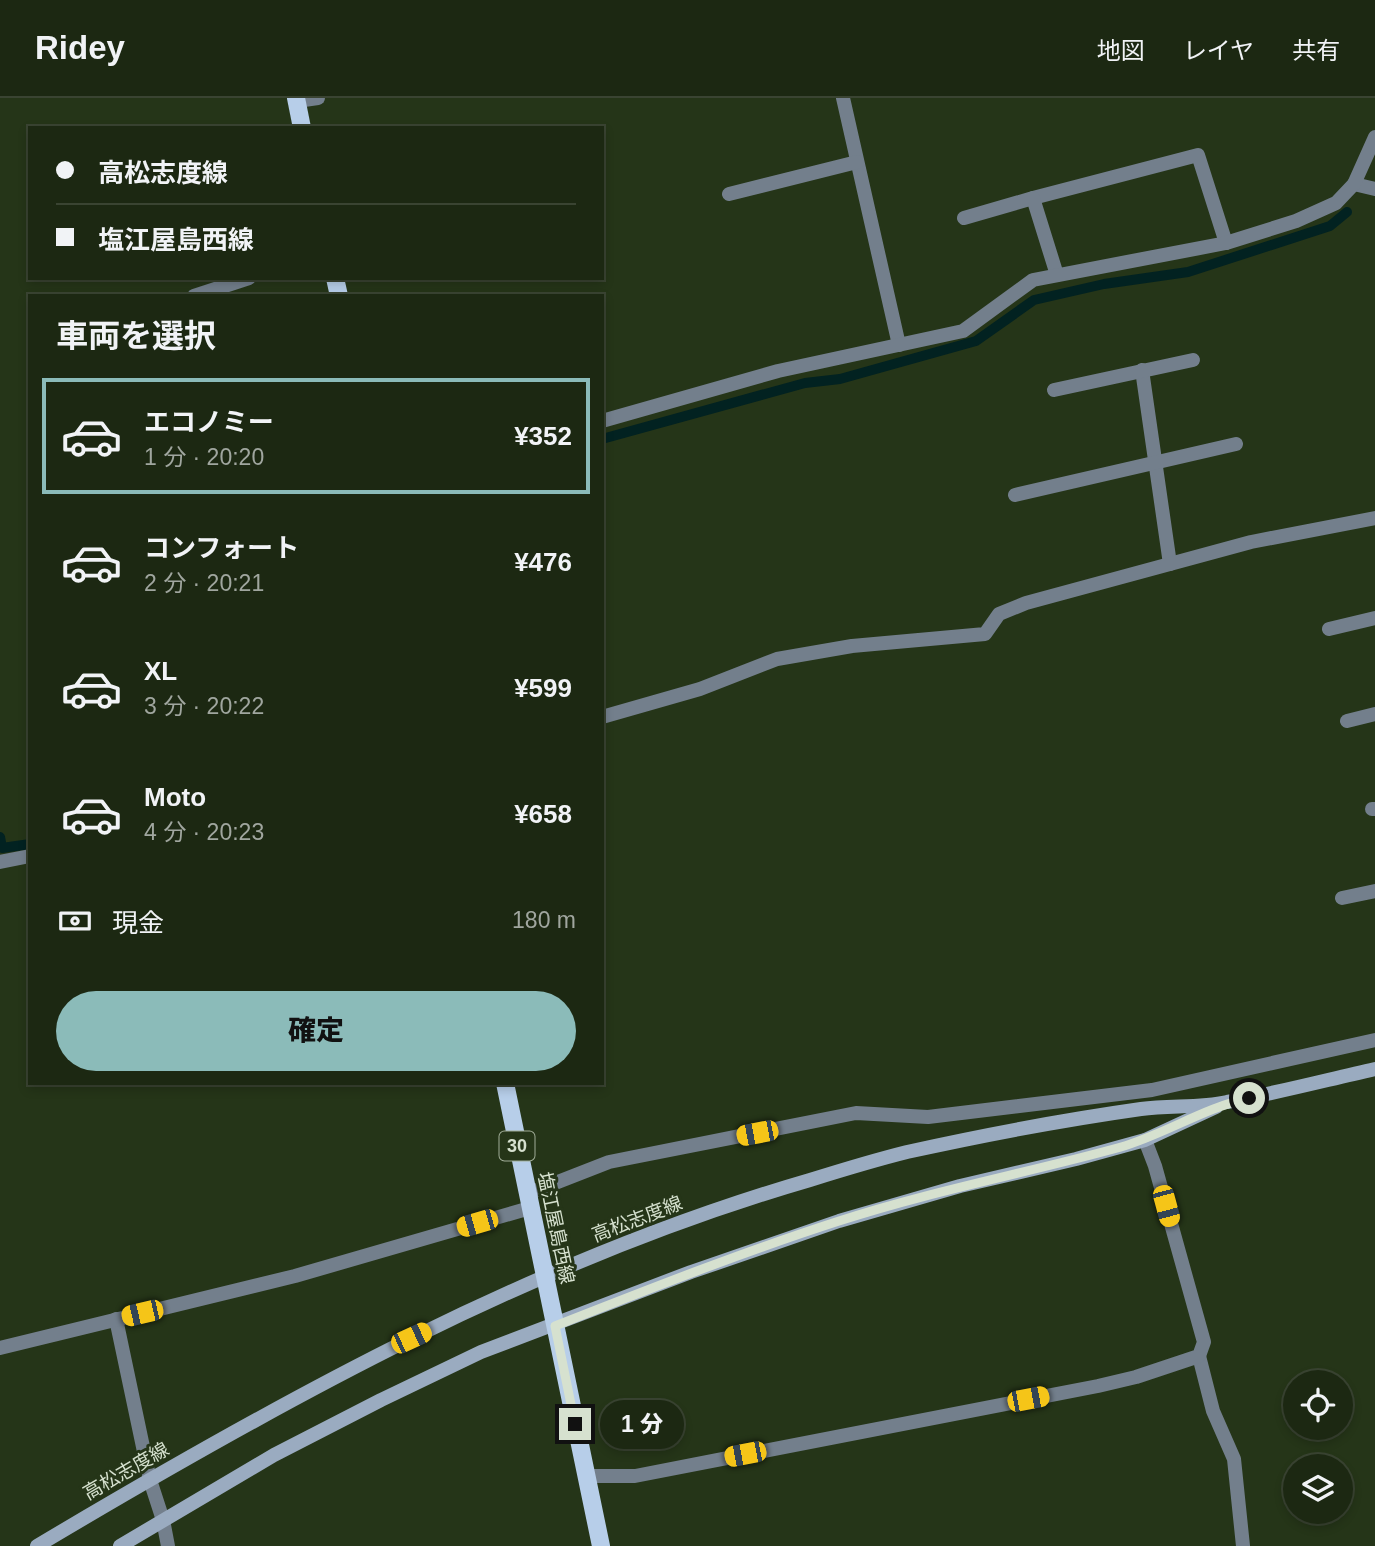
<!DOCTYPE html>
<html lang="ja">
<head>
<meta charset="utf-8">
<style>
  :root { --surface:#1c2812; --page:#293420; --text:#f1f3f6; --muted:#a0a69f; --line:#3a4432; --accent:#8bbbb9 }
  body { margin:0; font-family:Helvetica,"Noto Sans JP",sans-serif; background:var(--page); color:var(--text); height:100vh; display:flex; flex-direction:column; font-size:26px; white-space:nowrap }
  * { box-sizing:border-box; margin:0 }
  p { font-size:23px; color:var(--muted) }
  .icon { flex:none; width:38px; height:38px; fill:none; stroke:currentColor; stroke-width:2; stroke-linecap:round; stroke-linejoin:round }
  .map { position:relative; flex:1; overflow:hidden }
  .details { position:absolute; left:28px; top:196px; width:576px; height:791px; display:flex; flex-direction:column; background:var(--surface); border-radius:0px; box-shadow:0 4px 10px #0003,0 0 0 2px var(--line) }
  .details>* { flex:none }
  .top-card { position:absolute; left:28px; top:28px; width:576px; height:154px; border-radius:0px; box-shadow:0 4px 10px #0003,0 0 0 2px var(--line); display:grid; align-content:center; height:154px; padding:0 28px; background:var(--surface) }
  .tools { position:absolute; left:1283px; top:1272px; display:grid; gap:14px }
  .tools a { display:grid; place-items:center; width:70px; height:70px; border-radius:50%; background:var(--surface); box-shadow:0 4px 10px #0003,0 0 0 2px var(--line); font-size:35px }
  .end { position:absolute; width:32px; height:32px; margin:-16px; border:9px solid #d6e1cf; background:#111; box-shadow:0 0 0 4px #111 }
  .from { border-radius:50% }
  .bubble { position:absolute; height:49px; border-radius:24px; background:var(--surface); box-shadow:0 4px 10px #0003,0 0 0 2px var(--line); font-size:23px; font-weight:800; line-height:49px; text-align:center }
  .car { position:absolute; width:21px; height:42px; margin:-21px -10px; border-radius:9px; box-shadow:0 0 5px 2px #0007; background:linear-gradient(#f5c518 24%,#345 0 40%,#f5c518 0 76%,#345 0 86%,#f5c518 0) }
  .top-card b { display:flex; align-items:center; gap:24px; height:66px; font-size:26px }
  .top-card b+b { border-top:2px solid var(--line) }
  .top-card i { width:18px; height:18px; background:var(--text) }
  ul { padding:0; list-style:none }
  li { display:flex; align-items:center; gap:21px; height:116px; margin:0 14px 10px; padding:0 14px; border:4px solid transparent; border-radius:0px }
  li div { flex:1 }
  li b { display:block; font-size:26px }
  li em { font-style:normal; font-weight:800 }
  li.selected { border-color:var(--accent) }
  li>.icon { width:63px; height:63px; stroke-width:1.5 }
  h2 { padding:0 28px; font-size:32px; line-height:84px }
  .pay { display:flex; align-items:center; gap:18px; height:77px; padding:0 28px; font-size:26px }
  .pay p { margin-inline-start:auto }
  .action { display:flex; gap:14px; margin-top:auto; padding:14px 28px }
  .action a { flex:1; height:80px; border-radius:42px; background:var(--accent); color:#111; font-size:28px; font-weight:800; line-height:80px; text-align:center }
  header { display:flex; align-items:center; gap:42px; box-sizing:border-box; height:98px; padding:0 35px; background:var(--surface); border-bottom:2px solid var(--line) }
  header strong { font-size:33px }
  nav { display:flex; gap:38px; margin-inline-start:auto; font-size:24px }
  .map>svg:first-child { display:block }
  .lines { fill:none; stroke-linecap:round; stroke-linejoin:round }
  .stream { stroke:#022221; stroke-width:10 }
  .street { stroke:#737f8c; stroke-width:14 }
  .secondary { stroke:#9aabc0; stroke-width:14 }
  .primary { stroke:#b7cee9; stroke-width:18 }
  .route { stroke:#d6e1cf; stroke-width:9 }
  .labels { text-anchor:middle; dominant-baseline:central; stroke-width:6; stroke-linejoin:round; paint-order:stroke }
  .shield { fill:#253518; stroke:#a1ad98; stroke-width:2 }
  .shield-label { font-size:18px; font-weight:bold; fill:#d6e1cf }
  .street-label { font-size:19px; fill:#d6e1cf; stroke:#253518 }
</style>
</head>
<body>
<header>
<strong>Ridey</strong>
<nav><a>地図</a><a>レイヤ</a><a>共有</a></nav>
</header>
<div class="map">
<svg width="1375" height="1448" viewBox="0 0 1375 1448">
  <rect width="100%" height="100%" fill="#253518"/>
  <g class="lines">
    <g class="stream">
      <polyline points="602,341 805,285 840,281 976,243 1034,202 1104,186 1188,174 1330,128 1347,114"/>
      <polyline points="0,739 2,750 30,746"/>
    </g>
    <g class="street">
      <polyline points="843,0 899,247"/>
      <polyline points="297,3 318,0"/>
      <polyline points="1354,86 1375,91"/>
      <polyline points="729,96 857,64"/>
      <polyline points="1033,100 1198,57 1226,145"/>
      <polyline points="964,120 1033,100 1057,177"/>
      <polyline points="194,198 249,180"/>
      <polyline points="1142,272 1170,466"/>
      <polyline points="1054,292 1193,262"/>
      <polyline points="602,323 778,273 963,233 1033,182 1226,145 1296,123 1336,105 1354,86 1375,39"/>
      <polyline points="1015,397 1236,346"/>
      <polyline points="1329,531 1375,520"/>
      <polyline points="602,619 700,591 777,561 852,548 985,536 999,516 1026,505 1251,444 1375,420"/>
      <polyline points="1347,623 1375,616"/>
      <polyline points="1372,711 1375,711"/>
      <polyline points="0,764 30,758"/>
      <polyline points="1342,800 1375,793"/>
      <polyline points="527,1096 609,1064 856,1015 928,1019 1152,992 1375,942"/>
      <polyline points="116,1221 150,1382 163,1422 168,1448"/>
      <polyline points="0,1250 295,1178 530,1110"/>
      <polyline points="1199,1258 1213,1313 1234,1361 1243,1448"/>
      <polyline points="586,1378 635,1378 1098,1288 1136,1279 1199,1258 1204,1244 1155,1068 1145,1042"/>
    </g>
    <g class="secondary">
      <path d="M 37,1448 C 282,1302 534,1162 810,1082 C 842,1072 875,1062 907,1054 C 984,1037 1063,1022 1141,1011 C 1170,1007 1199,1010 1227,1004 C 1277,995 1326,982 1375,971"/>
      <polyline points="120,1448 274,1357 381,1302 481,1254 691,1174 839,1123 960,1088 1076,1061 1145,1042 1216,1009"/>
    </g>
    <g class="primary">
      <polyline points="296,0 302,30"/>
      <polyline points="335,180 339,198"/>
      <polyline points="505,985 601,1448"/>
    </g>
  </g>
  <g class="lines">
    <path class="route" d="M 575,1326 L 555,1228 C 649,1191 743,1154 839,1123 C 931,1093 1027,1075 1121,1049 C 1165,1036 1204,1010 1249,1000"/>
  </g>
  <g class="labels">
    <rect class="shield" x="499.5" y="1033.5" width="35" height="29" rx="5"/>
    <g class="shield-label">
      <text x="517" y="1048">30</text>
    </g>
    <g class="street-label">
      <text transform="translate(637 1121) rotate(-21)">高松志度線</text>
      <text transform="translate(556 1130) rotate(78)">塩江屋島西線</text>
      <text transform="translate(126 1373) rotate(-30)">高松志度線</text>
    </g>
  </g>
</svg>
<div class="tools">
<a><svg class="icon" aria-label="locate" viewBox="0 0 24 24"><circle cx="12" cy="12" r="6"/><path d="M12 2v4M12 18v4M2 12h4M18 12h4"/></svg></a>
<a><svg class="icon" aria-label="layers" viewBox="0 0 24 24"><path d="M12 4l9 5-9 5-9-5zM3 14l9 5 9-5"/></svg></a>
</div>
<i class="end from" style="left:1249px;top:1000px"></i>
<i class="end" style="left:575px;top:1326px"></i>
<div class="bubble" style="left:600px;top:1302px;width:84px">1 分</div>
<i class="car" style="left:757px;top:1035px;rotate:259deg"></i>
<i class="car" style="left:1166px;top:1108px;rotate:165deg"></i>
<i class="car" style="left:477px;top:1125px;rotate:254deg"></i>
<i class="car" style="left:142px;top:1215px;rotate:257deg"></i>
<i class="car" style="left:411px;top:1240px;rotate:65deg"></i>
<i class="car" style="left:1028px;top:1301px;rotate:79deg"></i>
<i class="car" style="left:745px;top:1356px;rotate:259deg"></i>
<div class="top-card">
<b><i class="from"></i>高松志度線</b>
<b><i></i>塩江屋島西線</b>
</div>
<section class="details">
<h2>車両を選択</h2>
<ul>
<li class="selected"><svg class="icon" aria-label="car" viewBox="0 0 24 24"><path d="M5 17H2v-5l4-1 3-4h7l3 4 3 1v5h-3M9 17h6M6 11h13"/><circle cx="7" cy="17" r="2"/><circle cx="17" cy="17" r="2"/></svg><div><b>エコノミー</b><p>1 分 · 20:20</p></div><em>¥352</em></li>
<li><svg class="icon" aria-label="car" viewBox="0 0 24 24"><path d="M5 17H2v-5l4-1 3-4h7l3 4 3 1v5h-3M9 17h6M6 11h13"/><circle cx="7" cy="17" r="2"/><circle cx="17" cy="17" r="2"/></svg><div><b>コンフォート</b><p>2 分 · 20:21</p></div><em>¥476</em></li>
<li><svg class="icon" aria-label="car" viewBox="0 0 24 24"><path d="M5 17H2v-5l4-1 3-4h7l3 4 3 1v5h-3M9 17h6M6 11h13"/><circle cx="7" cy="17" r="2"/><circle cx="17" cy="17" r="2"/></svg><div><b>XL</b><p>3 分 · 20:22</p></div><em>¥599</em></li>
<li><svg class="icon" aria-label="car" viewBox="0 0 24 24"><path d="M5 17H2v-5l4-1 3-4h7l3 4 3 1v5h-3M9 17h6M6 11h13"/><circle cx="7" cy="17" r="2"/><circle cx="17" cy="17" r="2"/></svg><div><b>Moto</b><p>4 分 · 20:23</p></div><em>¥658</em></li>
</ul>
<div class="pay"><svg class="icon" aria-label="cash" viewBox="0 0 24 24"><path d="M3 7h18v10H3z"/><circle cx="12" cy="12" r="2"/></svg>現金<p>180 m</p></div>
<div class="action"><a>確定</a></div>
</section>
</div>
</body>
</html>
